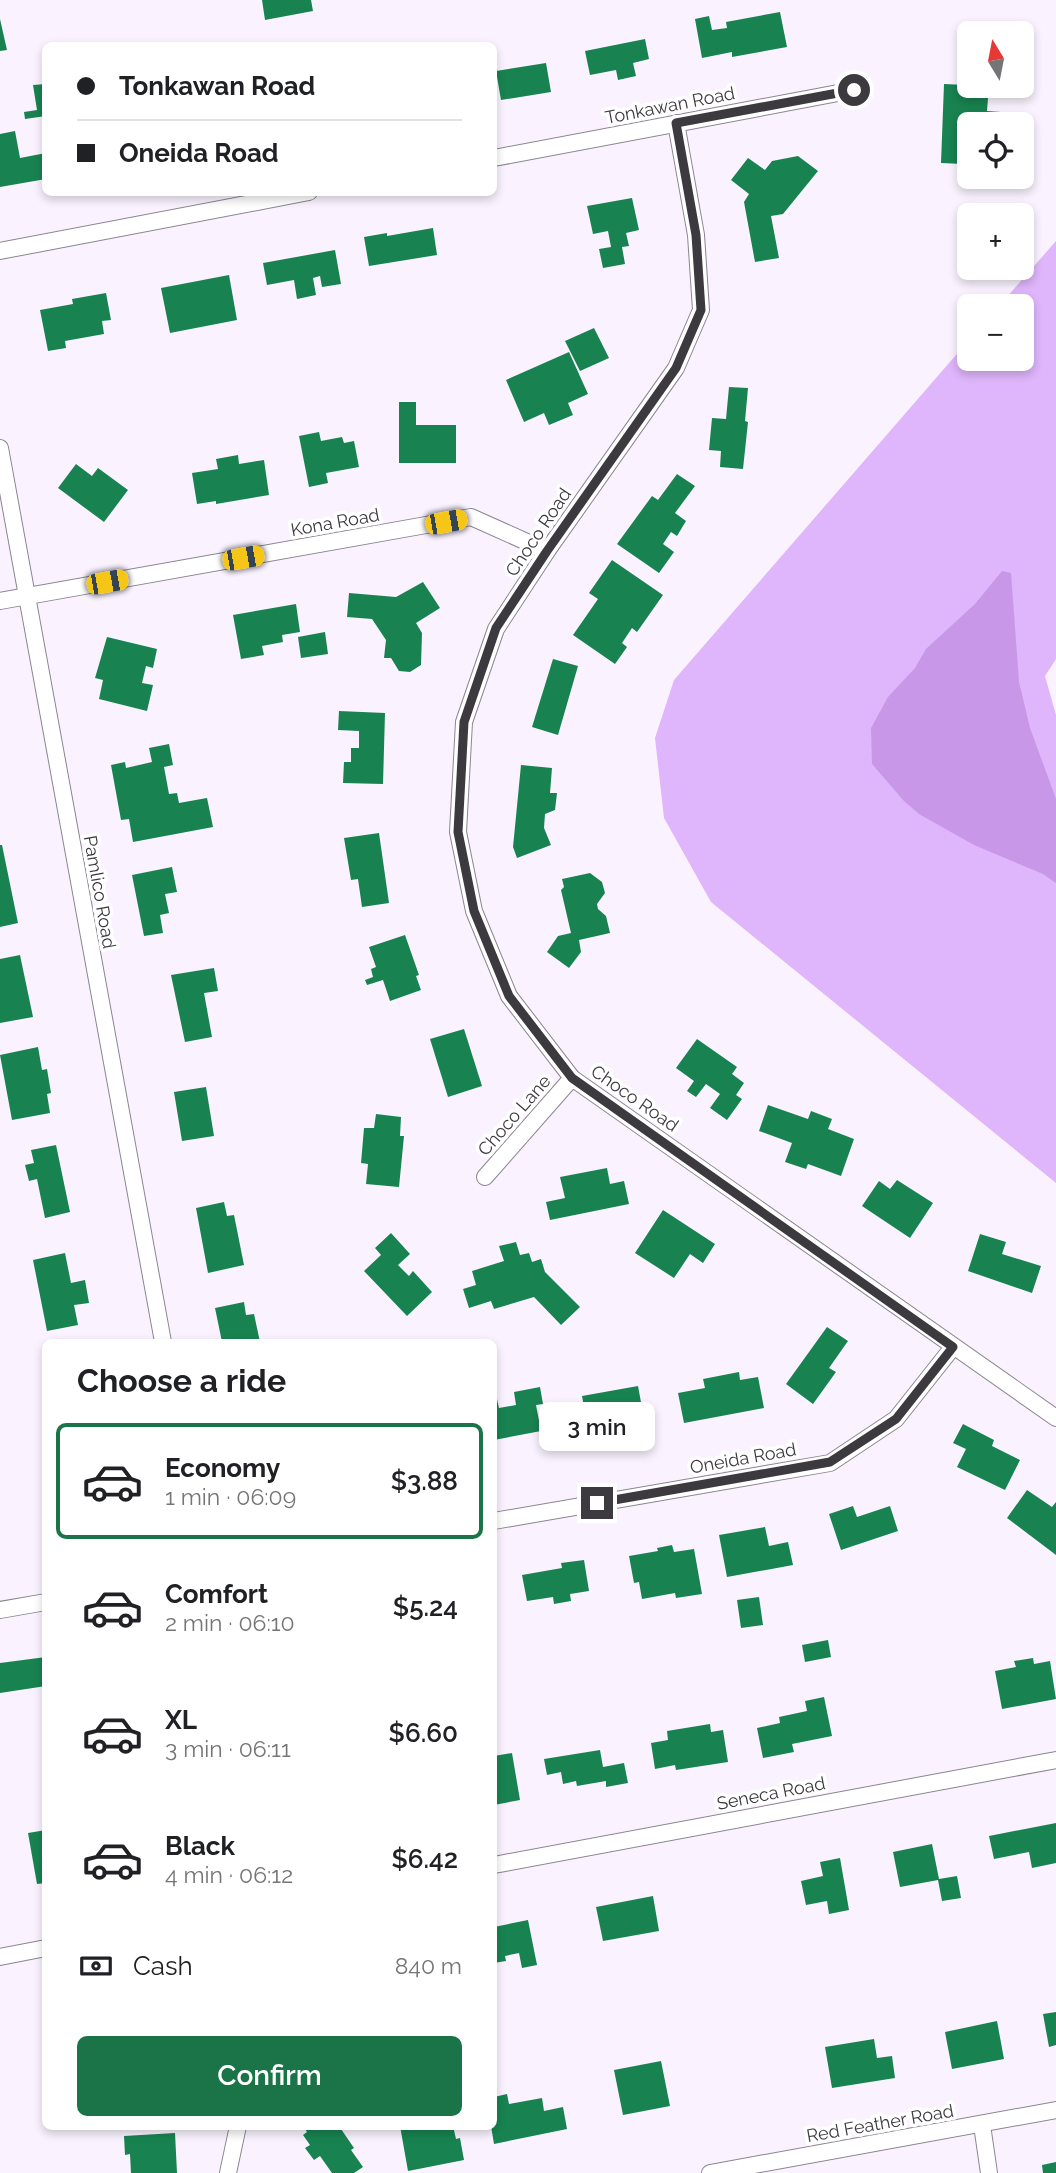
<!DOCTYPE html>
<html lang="en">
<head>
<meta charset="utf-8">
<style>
  :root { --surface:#fff; --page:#f2f2f2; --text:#202124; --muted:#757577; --line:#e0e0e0; --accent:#1b7447 }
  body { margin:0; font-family:Raleway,sans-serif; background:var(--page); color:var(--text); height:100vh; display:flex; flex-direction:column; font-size:26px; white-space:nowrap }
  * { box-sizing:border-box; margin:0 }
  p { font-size:23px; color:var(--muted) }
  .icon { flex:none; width:38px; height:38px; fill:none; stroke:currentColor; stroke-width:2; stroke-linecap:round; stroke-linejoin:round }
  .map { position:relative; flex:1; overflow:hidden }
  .details { position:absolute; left:42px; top:1339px; width:455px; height:791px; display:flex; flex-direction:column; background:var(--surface); border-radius:10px; box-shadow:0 4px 10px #0003 }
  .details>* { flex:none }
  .top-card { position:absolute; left:42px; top:42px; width:455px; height:154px; border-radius:10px; box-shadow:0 4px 10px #0003; display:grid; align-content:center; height:154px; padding:0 35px; background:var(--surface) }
  .needle { width:46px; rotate:350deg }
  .fabs { position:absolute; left:957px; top:21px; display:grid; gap:14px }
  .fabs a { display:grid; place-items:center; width:77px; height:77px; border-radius:10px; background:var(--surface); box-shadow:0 4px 10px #0003; font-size:35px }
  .end { position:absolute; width:32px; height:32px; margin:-16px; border:9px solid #3d3a3f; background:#fff; box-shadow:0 0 0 4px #fff }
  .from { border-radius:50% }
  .bubble { position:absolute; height:49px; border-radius:10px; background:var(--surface); box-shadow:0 4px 10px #0003; font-size:23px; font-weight:600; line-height:49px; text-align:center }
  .car { position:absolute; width:21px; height:42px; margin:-21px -10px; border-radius:9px; box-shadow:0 0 5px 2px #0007; background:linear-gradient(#f5c518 24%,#345 0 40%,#f5c518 0 76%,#345 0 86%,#f5c518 0) }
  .top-card b { display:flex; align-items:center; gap:24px; height:66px; font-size:26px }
  .top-card b+b { border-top:2px solid var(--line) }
  .top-card i { width:18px; height:18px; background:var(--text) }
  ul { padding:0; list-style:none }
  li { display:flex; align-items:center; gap:21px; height:116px; margin:0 14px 10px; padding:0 21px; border:4px solid transparent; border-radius:10px }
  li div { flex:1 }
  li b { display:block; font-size:26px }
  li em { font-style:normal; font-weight:600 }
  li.selected { border-color:var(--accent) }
  li>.icon { width:63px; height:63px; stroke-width:1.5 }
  h2 { padding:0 35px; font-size:32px; line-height:84px }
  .pay { display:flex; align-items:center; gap:18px; height:77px; padding:0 35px; font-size:26px }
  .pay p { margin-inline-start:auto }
  .button { display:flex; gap:14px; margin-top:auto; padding:14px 35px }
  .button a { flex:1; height:80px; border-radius:10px; background:var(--accent); color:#fff; font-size:28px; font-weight:600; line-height:80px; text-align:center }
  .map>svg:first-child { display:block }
  .green { fill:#dfb5fb }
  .water { fill:#c897e7 }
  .building { fill:#188350 }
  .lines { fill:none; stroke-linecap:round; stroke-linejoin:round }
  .minor-casing { stroke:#8b8590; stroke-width:18 }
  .minor { stroke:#fff; stroke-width:16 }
  .route { stroke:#3d3a3f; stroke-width:9 }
  .labels { text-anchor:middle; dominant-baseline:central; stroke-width:7; stroke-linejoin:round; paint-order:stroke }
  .street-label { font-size:18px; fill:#3d3a3f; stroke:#fff }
</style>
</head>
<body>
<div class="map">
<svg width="1056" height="2173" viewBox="0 0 1056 2173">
  <rect width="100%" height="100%" fill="#faf3ff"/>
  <polygon class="green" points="1056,241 1056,659 1045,676 1056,715 1056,1183 711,902 664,818 655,738 674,680 969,340 970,359 1022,359 1022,306 999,306"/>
  <polygon class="water" points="1002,571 1011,573 1019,682 1030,728 1056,799 1056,883 1043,874 974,845 919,814 904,801 872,764 871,728 888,697 915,668 926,649 975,604"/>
  <g class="building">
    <polygon points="262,0 311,0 313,11 265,20"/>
    <polygon points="780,12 787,47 732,57 732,52 702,58 695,19 709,16 712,30 727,28 726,22"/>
    <polygon points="0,19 7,50 0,51"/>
    <polygon points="645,39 649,59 633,63 636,76 618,80 616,70 590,75 585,51"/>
    <polygon points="546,63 551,92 501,100 496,71"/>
    <polygon points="46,84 46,116 25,119 24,112 37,110 33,85"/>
    <polygon points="944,84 967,85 967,97 988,98 987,111 1001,112 1000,124 970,124 970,154 963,153 963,164 941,163"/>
    <polygon points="15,131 20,158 46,153 46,179 0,187 0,134"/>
    <polygon points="798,156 818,171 783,214 771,216 779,258 755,262 744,202 749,194 731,180 748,158 765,170 772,161"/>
    <polygon points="632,198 639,230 626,233 629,246 622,247 625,264 603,268 599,249 611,247 608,231 593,234 587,206"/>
    <polygon points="433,228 437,255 369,266 364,237 387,233 387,236"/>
    <polygon points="335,250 341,284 322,287 320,276 313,278 316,295 297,299 294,280 267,285 263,263"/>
    <polygon points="229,275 237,320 170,333 161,288"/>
    <polygon points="106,293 111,320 102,321 104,334 65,341 66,348 48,351 40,310 73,304 72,299"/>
    <polygon points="594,328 609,358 580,371 565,341"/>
    <polygon points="569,352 588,394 568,403 573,415 549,425 544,413 524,422 506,380"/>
    <polygon points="729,387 748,388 745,421 748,422 743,469 720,467 721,451 709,450 712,418 726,419"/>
    <polygon points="399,402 416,402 416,425 456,425 456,463 399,463"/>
    <polygon points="319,432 321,441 342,437 344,443 354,441 359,467 326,473 328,483 309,487 299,436"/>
    <polygon points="238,455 239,464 264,460 269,495 216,504 216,501 197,504 192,473 218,469 216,459"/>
    <polygon points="76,464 92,476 98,468 128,490 104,522 58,488"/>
    <polygon points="677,474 695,486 675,513 686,521 677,536 671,532 663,544 674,552 659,573 617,544 652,496 658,500"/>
    <polygon points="612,560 663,595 637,632 632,628 622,643 627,647 615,664 573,635 598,599 589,593"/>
    <polygon points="423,582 440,608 416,623 422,633 421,665 410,672 399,671 391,658 384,658 386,640 372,619 347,617 349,593 396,597"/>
    <polygon points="296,604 300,632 282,635 283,642 262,646 264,655 241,659 233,615"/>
    <polygon points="325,632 328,654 301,658 298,637"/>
    <polygon points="107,637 157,649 153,668 146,666 142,683 153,685 147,711 99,699 103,680 95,678"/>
    <polygon points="553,659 578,666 558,735 532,727"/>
    <polygon points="339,711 385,713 383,784 343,783 344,762 351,762 351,748 359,748 359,731 338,730"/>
    <polygon points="169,744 173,765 164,767 169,794 177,793 179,803 207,798 213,827 133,842 129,819 121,820 111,765 125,762 126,768 152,762 149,748"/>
    <polygon points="521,765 552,768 550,793 557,793 555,810 545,814 544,828 551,845 517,858 513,847"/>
    <polygon points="379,833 389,903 362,907 358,879 351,880 344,838"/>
    <polygon points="0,845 2,845 18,923 0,927"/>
    <polygon points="172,867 177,892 165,894 169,913 160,915 163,933 144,936 132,875"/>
    <polygon points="590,873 602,882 605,893 597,904 598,909 606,916 610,933 579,940 581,952 569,968 547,952 558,936 571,933 561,890 564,887 562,879"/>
    <polygon points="405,935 419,975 416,976 421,990 390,1001 383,980 367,985 365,980 373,977 371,969 376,967 369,947"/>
    <polygon points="20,955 33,1017 0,1023 0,959"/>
    <polygon points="214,968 218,991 204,993 212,1037 185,1042 171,975"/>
    <polygon points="464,1029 482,1086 448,1097 430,1039"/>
    <polygon points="697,1039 737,1067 732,1074 744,1083 736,1095 742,1099 727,1120 710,1108 720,1094 706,1084 696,1097 687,1091 694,1081 676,1068"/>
    <polygon points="38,1047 42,1070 47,1069 51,1093 47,1094 50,1113 12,1120 0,1055"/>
    <polygon points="206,1087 214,1136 182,1141 174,1092"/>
    <polygon points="768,1105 808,1119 811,1111 832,1119 828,1129 854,1139 841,1176 808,1164 806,1169 785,1162 792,1143 759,1131"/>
    <polygon points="376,1114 401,1117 400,1136 404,1136 399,1187 366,1184 368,1164 361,1163 364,1128 374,1128"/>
    <polygon points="56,1145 70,1212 45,1218 37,1179 29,1181 25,1165 34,1163 31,1150"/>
    <polygon points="607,1168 610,1184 624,1181 629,1204 550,1220 546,1202 565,1198 560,1177"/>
    <polygon points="897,1180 933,1203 910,1238 862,1206 879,1181 890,1189"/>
    <polygon points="224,1202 227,1216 234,1215 244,1265 208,1273 196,1208"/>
    <polygon points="663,1210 715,1244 703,1263 690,1254 674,1278 635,1253"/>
    <polygon points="391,1233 410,1254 398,1265 409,1276 413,1271 432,1292 407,1316 364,1271 381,1255 375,1248"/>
    <polygon points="980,1234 1006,1242 1002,1254 1041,1266 1032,1293 968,1271"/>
    <polygon points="516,1242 520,1255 529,1253 532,1262 541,1259 545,1272 580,1307 561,1325 534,1297 494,1309 491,1301 469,1308 463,1289 476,1285 472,1271 504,1261 499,1246"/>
    <polygon points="65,1253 71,1283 85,1280 89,1303 74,1305 78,1325 47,1331 33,1260"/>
    <polygon points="244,1302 246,1315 254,1314 260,1342 222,1342 215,1308"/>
    <polygon points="827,1327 848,1341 829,1368 836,1372 813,1404 786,1384"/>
    <polygon points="739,1372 740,1380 758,1377 764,1408 684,1423 678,1393 705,1388 703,1379"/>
    <polygon points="638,1386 643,1413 652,1411 655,1430 613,1438 614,1442 591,1446 582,1396"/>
    <polygon points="540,1387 543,1404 536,1405 541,1431 494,1440 494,1399 497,1399 499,1408 516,1405 514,1392"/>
    <polygon points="963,1424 994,1440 992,1446 1020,1460 1005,1490 957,1467 966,1449 953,1443"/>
    <polygon points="1027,1490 1052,1507 1056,1502 1056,1555 1007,1518"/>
    <polygon points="853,1506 857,1517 890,1506 898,1531 841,1550 829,1514"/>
    <polygon points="765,1527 769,1546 788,1542 793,1565 727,1577 719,1535"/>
    <polygon points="672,1545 674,1552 694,1549 702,1594 676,1598 675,1593 642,1599 639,1582 634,1583 629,1556 658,1551 657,1548"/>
    <polygon points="584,1560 589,1591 570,1594 571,1601 554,1604 553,1597 527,1601 522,1575 562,1568 561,1563"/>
    <polygon points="759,1597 763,1625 741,1628 737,1600"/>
    <polygon points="828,1640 831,1657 805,1662 802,1645"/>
    <polygon points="46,1657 46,1686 0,1693 0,1663"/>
    <polygon points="1033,1658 1034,1664 1050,1661 1056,1699 1002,1709 995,1671 1016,1667 1014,1661"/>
    <polygon points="824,1697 832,1736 792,1744 794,1752 763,1758 757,1728 780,1723 779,1717 807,1711 805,1701"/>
    <polygon points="710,1724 711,1732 723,1730 728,1762 676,1770 675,1765 655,1769 651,1743 668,1740 667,1731"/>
    <polygon points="600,1750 603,1767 624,1763 628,1783 606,1787 606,1781 577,1786 576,1781 563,1784 561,1772 547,1775 544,1759"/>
    <polygon points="512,1753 520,1800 494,1805 494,1756"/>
    <polygon points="1056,1823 1056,1863 1032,1868 1029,1852 994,1859 989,1836"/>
    <polygon points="46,1830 46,1883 37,1884 28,1833"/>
    <polygon points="932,1844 939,1879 957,1876 961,1898 942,1901 938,1880 900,1887 893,1852"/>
    <polygon points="840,1858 849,1910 829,1914 827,1901 806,1905 801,1881 823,1876 820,1862"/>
    <polygon points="653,1896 659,1931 603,1941 596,1907"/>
    <polygon points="528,1920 537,1965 522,1968 519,1953 505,1956 506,1961 494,1963 494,1927"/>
    <polygon points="1056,2012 1056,2045 1049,2047 1043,2014"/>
    <polygon points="997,2021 1004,2059 952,2069 945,2032"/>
    <polygon points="874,2039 877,2058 892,2056 895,2078 832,2088 825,2047"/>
    <polygon points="661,2061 670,2106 623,2115 614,2070"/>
    <polygon points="507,2094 509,2104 542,2098 544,2111 563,2107 567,2129 494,2144 491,2126 494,2126 494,2097"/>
    <polygon points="303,2126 339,2126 354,2148 351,2150 363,2167 354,2173 332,2173 320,2156 314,2160 305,2148 310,2145 303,2135 307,2132"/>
    <polygon points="400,2126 420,2126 421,2128 453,2126 456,2139 460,2138 464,2160 408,2171"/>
    <polygon points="175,2133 177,2173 131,2173 130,2154 125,2155 124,2136"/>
    <polygon points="1056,2162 1056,2173 1043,2173 1042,2165"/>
  </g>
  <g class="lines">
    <defs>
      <g id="minor">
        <polyline points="676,123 696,235 701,310 676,368 547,551 496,629 464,722 458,832 474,911 509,996 572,1078 1056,1418"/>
        <polyline points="494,158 854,90"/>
        <polyline points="0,251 309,192"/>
        <polyline points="0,448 163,1342"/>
        <polyline points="0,601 471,517 547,551"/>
        <polyline points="485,1177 572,1078"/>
        <polyline points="494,1521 830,1463 896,1419 953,1347"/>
        <polyline points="0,1610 46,1602"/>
        <polyline points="494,1865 1056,1760"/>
        <polyline points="0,1957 46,1948"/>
        <polyline points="982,2125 989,2173"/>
        <polyline points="228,2173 238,2126"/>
        <polyline points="710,2173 1056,2110"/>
      </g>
    </defs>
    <use href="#minor" class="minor-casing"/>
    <use href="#minor" class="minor"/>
  </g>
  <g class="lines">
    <polyline class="route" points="597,1503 830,1462 896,1419 953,1347 572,1078 509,996 474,911 458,832 464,722 496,628 547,551 676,368 701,310 696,235 676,123 854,90"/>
  </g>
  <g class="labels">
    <g class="street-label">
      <text transform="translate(670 105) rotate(-11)">Tonkawan Road</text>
      <text transform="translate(335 522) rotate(-10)">Kona Road</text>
      <text transform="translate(538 532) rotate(-56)">Choco Road</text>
      <text transform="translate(100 892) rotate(80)">Pamlico Road</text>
      <text transform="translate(635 1098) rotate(35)">Choco Road</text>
      <text transform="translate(514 1115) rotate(-49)">Choco Lane</text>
      <text transform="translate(743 1458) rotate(-10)">Oneida Road</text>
      <text transform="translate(771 1793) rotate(-11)">Seneca Road</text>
      <text transform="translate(880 2123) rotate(-10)">Red Feather Road</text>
    </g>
  </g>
</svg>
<div class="fabs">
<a><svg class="needle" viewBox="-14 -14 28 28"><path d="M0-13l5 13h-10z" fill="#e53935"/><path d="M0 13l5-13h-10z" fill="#757577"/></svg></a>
<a><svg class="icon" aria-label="locate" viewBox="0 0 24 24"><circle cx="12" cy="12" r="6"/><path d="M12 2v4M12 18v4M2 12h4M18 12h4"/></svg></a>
<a>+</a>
<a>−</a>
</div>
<i class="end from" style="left:854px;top:90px"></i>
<i class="end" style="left:597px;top:1503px"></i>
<div class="bubble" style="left:539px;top:1402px;width:116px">3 min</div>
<i class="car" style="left:446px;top:522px;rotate:80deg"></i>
<i class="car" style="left:243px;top:558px;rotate:80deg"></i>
<i class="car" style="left:107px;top:582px;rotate:80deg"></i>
<div class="top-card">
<b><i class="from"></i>Tonkawan Road</b>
<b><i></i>Oneida Road</b>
</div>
<section class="details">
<h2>Choose a ride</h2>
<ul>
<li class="selected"><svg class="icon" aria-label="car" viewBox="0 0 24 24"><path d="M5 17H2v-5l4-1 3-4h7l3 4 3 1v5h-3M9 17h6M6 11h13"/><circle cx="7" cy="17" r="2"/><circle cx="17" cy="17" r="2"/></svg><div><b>Economy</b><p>1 min · 06:09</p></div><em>$3.88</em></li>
<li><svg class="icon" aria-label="car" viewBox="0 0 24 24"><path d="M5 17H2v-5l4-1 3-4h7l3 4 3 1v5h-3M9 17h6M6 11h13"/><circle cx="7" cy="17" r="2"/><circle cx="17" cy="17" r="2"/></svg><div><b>Comfort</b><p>2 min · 06:10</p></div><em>$5.24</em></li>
<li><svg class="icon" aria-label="car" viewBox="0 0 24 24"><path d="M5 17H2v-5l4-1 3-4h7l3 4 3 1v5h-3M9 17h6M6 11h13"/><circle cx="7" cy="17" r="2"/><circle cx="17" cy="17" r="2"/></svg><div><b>XL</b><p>3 min · 06:11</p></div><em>$6.60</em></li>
<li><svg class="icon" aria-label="car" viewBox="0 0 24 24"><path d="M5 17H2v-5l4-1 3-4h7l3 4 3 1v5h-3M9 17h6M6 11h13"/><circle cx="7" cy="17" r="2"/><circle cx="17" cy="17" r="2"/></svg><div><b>Black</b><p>4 min · 06:12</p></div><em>$6.42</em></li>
</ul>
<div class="pay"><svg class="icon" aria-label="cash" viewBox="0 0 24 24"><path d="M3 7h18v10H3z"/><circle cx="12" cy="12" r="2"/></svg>Cash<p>840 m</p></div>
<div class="button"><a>Confirm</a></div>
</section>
</div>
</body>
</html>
